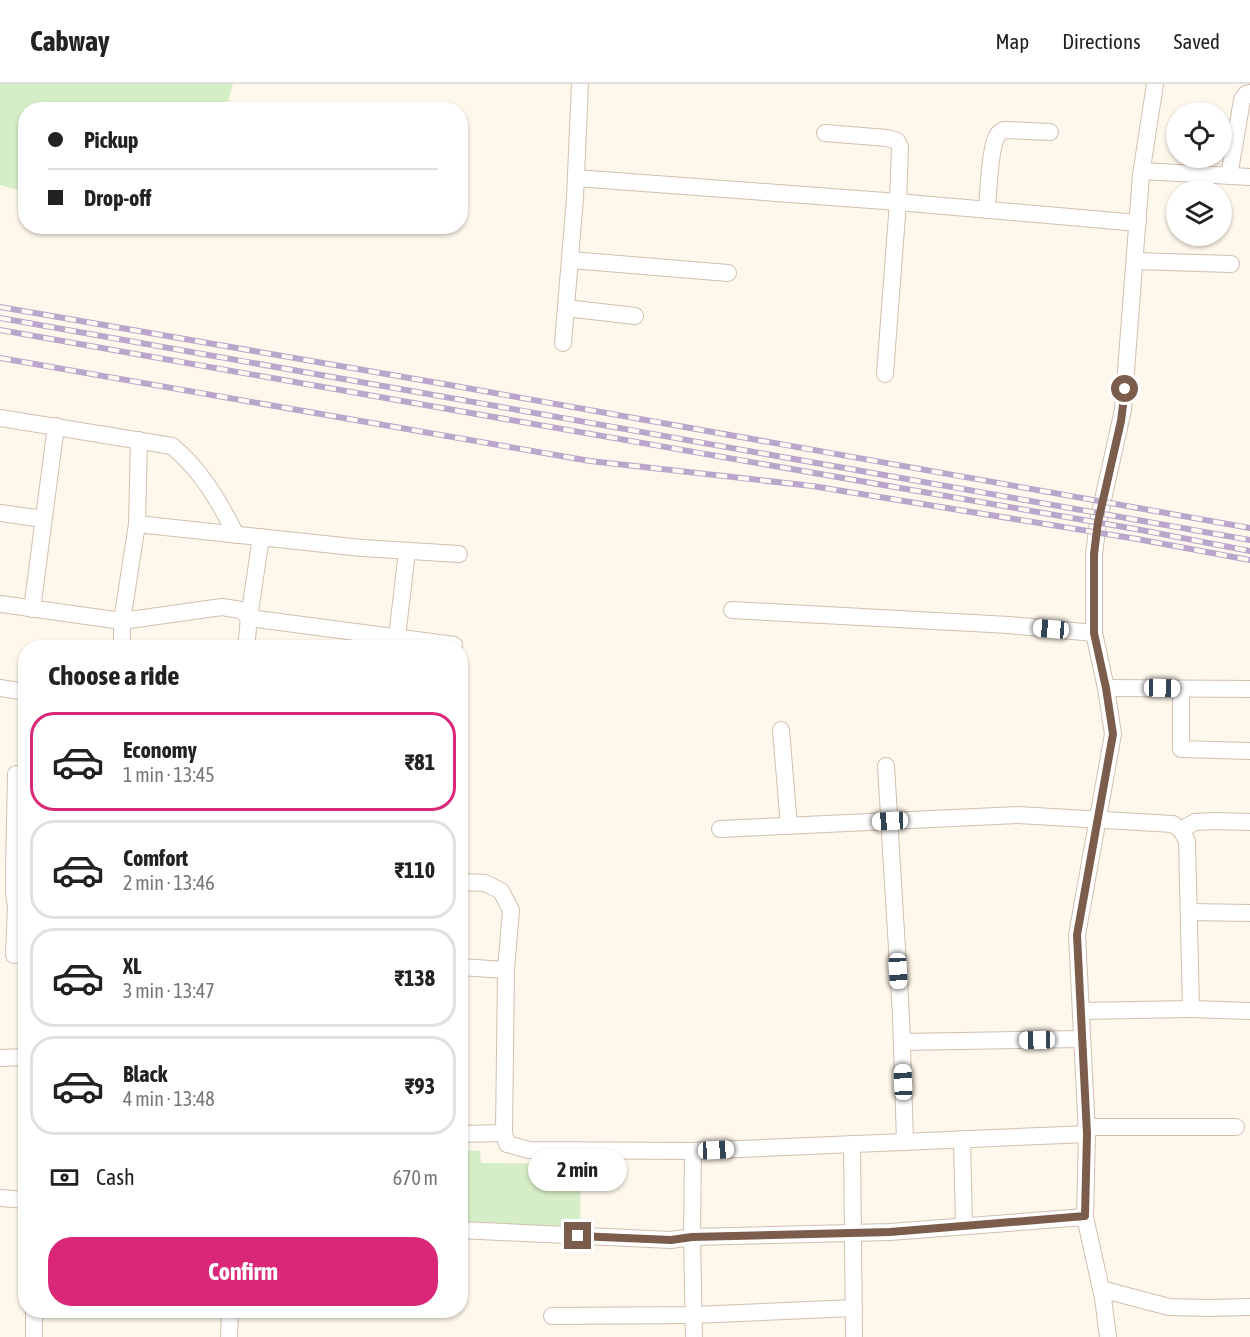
<!DOCTYPE html>
<html lang="en">
<head>
<meta charset="utf-8">
<style>
  :root { --surface:#fff; --page:#f6f6f6; --text:#222; --muted:#767676; --line:#e0e0e0; --accent:#db2777 }
  body { margin:0; font-family:"Asap Condensed",sans-serif; background:var(--page); color:var(--text); height:100vh; display:flex; flex-direction:column; font-size:22px; white-space:nowrap }
  * { box-sizing:border-box; margin:0 }
  p { font-size:20px; color:var(--muted) }
  .icon { flex:none; width:33px; height:33px; fill:none; stroke:currentColor; stroke-width:2; stroke-linecap:round; stroke-linejoin:round }
  .map { position:relative; flex:1; overflow:hidden }
  .details { position:absolute; left:18px; top:556px; width:450px; height:678px; display:flex; flex-direction:column; background:var(--surface); border-radius:24px; box-shadow:0 2px 4px #0004 }
  .details>* { flex:none }
  .guide { position:absolute; left:18px; top:18px; width:450px; height:132px; border-radius:24px; box-shadow:0 2px 4px #0004; display:grid; align-content:center; height:132px; padding:0 30px; background:var(--surface) }
  .controls { position:absolute; left:1166px; top:18px; display:grid; gap:12px }
  .controls a { display:grid; place-items:center; width:66px; height:66px; border-radius:50%; background:var(--surface); box-shadow:0 2px 4px #0004; font-size:30px }
  .end { position:absolute; width:27px; height:27px; margin:-14px; border:8px solid #7c5d4b; background:#fff; box-shadow:0 0 0 3px #fff }
  .from { border-radius:50% }
  .bubble { position:absolute; height:42px; border-radius:21px; background:var(--surface); box-shadow:0 2px 4px #0004; font-size:20px; font-weight:700; line-height:42px; text-align:center }
  .car { position:absolute; width:18px; height:36px; margin:-18px -9px; border-radius:8px; box-shadow:0 0 4px 2px #0007; background:linear-gradient(#fff 24%,#345 0 40%,#fff 0 76%,#345 0 86%,#fff 0) }
  .guide b { display:flex; align-items:center; gap:21px; height:57px; font-size:22px }
  .guide b+b { border-top:2px solid var(--line) }
  .guide i { width:15px; height:15px; background:var(--text) }
  ul { padding:0; list-style:none }
  li { display:flex; align-items:center; gap:18px; height:99px; margin:0 12px 9px; padding:0 18px; border:3px solid var(--line); border-radius:24px }
  li div { flex:1 }
  li b { display:block; font-size:22px }
  li em { font-style:normal; font-weight:700 }
  li.active { border-color:var(--accent) }
  li>.icon { width:54px; height:54px; stroke-width:1.5 }
  h2 { padding:0 30px; font-size:27px; line-height:72px }
  .pay { display:flex; align-items:center; gap:15px; height:66px; padding:0 30px; font-size:22px }
  .pay p { margin-inline-start:auto }
  .primary-button { display:flex; gap:12px; margin-top:auto; padding:12px 30px }
  .primary-button a { flex:1; height:69px; border-radius:24px; background:var(--accent); color:#fff; font-size:24px; font-weight:700; line-height:69px; text-align:center }
  header { display:flex; align-items:center; gap:36px; box-sizing:border-box; height:84px; padding:0 30px; background:var(--surface); border-bottom:2px solid var(--line) }
  header strong { font-size:28px }
  nav { display:flex; gap:33px; margin-inline-start:auto; font-size:21px }
  .map>svg:first-child { display:block }
  .green { fill:#d6eec7 }
  .lines { fill:none; stroke-linecap:round; stroke-linejoin:round }
  .minor-casing { stroke:#d2bfaf; stroke-width:18 }
  .minor { stroke:#fff; stroke-width:16 }
  .rail-casing { stroke:#bba6cb; stroke-width:6 }
  .rail { stroke:#fffbf3; stroke-width:4; stroke-dasharray:11; stroke-linecap:butt }
  .route { stroke:#7c5d4b; stroke-width:8 }
</style>
</head>
<body>
<header>
<strong>Cabway</strong>
<nav><a>Map</a><a>Directions</a><a>Saved</a></nav>
</header>
<div class="map">
<svg width="1250" height="1253" viewBox="0 0 1250 1253">
  <rect width="100%" height="100%" fill="#fef7eb"/>
  <g class="green">
    <polygon points="0,0 233,0 226,25 26,26 25,108 0,101"/>
    <polygon points="460,1066 480,1067 481,1079 581,1080 580,1145 461,1143"/>
  </g>
  <g class="lines">
    <defs>
      <g id="minor">
        <polyline points="825,49 887,54 897,57 900,63 898,118 885,290"/>
        <polyline points="1142,87 1250,93"/>
        <polyline points="1229,92 1242,16 1246,10 1250,9"/>
        <polyline points="576,94 898,118 1138,139"/>
        <path d="M 987,126 C 988,111 990,63 997,52 C 999,48 1000,48 1004,46 L 1050,48"/>
        <polyline points="571,176 728,189"/>
        <polyline points="1135,177 1231,180"/>
        <polyline points="566,224 635,232"/>
        <polyline points="563,259 575,114 580,0"/>
        <path d="M 0,334 L 172,362 C 201,386 219,417 236,451"/>
        <polyline points="0,429 43,435"/>
        <polyline points="137,440 362,464 459,470"/>
        <polyline points="0,520 122,537 222,523 241,526 249,534 454,561"/>
        <polyline points="32,525 56,342"/>
        <polyline points="732,526 1009,541 1094,549"/>
        <polyline points="397,553 407,467"/>
        <polyline points="122,564 122,537 137,440 139,356"/>
        <polyline points="246,564 249,534 261,453"/>
        <polyline points="0,604 26,608"/>
        <polyline points="1106,604 1250,605"/>
        <polyline points="1181,605 1181,665 1250,667"/>
        <polyline points="781,646 789,742"/>
        <polyline points="886,682 901,932 905,1058"/>
        <polyline points="720,745 1018,731 1173,740 1181,746 1187,757 1191,925 1081,927"/>
        <polyline points="1181,746 1195,738 1216,737 1250,738"/>
        <polyline points="460,798 485,799 501,807 511,826 506,886 504,1049 507,1060 529,1066 693,1067"/>
        <polyline points="1189,828 1250,829"/>
        <polyline points="14,871 16,822 14,810 14,788 16,690"/>
        <polyline points="460,883 506,886"/>
        <polyline points="1191,925 1250,927"/>
        <polyline points="902,958 1082,955"/>
        <polyline points="0,974 26,973"/>
        <polyline points="1086,1043 1236,1043"/>
        <polyline points="460,1050 504,1049"/>
        <polyline points="962,1055 964,1142"/>
        <polyline points="852,1060 854,1253"/>
        <polyline points="0,1114 26,1116"/>
        <polyline points="460,1146 671,1156 692,1153 693,1067 1087,1050"/>
        <polyline points="1101,1205 1169,1223 1210,1224 1250,1223"/>
        <polyline points="552,1232 693,1231 854,1224"/>
        <polyline points="34,1253 34,1227"/>
        <polyline points="229,1253 230,1227"/>
        <polyline points="694,1253 692,1153 890,1148 1085,1133"/>
        <polyline points="1108,1253 1103,1214 1085,1133 1087,1050 1077,851 1113,650 1106,604 1094,549 1094,470 1098,438 1123,326 1141,91 1155,0"/>
      </g>
    </defs>
    <use href="#minor" class="minor-casing"/>
    <use href="#minor" class="minor"/>
    <defs>
      <g id="rail">
        <polyline points="0,223 444,300 1250,444"/>
        <polyline points="0,234 1250,456"/>
        <polyline points="0,246 442,324 1141,446 1250,467"/>
        <polyline points="0,274 590,377 812,402 1137,455 1250,476"/>
      </g>
    </defs>
    <use href="#rail" class="rail-casing"/>
    <use href="#rail" class="rail"/>
  </g>
  <g class="lines">
    <polyline class="route" points="578,1152 671,1156 692,1153 890,1148 1085,1132 1087,1050 1077,851 1113,650 1106,604 1094,549 1094,470 1098,438 1121,337 1125,305"/>
  </g>
</svg>
<div class="controls">
<a><svg class="icon" aria-label="locate" viewBox="0 0 24 24"><circle cx="12" cy="12" r="6"/><path d="M12 2v4M12 18v4M2 12h4M18 12h4"/></svg></a>
<a><svg class="icon" aria-label="layers" viewBox="0 0 24 24"><path d="M12 4l9 5-9 5-9-5zM3 14l9 5 9-5"/></svg></a>
</div>
<i class="end from" style="left:1125px;top:305px"></i>
<i class="end" style="left:578px;top:1152px"></i>
<div class="bubble" style="left:528px;top:1065px;width:99px">2 min</div>
<i class="car" style="left:1051px;top:545px;rotate:275deg"></i>
<i class="car" style="left:1162px;top:604px;rotate:91deg"></i>
<i class="car" style="left:890px;top:737px;rotate:267deg"></i>
<i class="car" style="left:898px;top:887px;rotate:177deg"></i>
<i class="car" style="left:1037px;top:956px;rotate:269deg"></i>
<i class="car" style="left:903px;top:998px;rotate:358deg"></i>
<i class="car" style="left:716px;top:1066px;rotate:87deg"></i>
<div class="guide">
<b><i class="from"></i>Pickup</b>
<b><i></i>Drop-off</b>
</div>
<section class="details">
<h2>Choose a ride</h2>
<ul>
<li class="active"><svg class="icon" aria-label="car" viewBox="0 0 24 24"><path d="M5 17H2v-5l4-1 3-4h7l3 4 3 1v5h-3M9 17h6M6 11h13"/><circle cx="7" cy="17" r="2"/><circle cx="17" cy="17" r="2"/></svg><div><b>Economy</b><p>1 min · 13:45</p></div><em>₹81</em></li>
<li><svg class="icon" aria-label="car" viewBox="0 0 24 24"><path d="M5 17H2v-5l4-1 3-4h7l3 4 3 1v5h-3M9 17h6M6 11h13"/><circle cx="7" cy="17" r="2"/><circle cx="17" cy="17" r="2"/></svg><div><b>Comfort</b><p>2 min · 13:46</p></div><em>₹110</em></li>
<li><svg class="icon" aria-label="car" viewBox="0 0 24 24"><path d="M5 17H2v-5l4-1 3-4h7l3 4 3 1v5h-3M9 17h6M6 11h13"/><circle cx="7" cy="17" r="2"/><circle cx="17" cy="17" r="2"/></svg><div><b>XL</b><p>3 min · 13:47</p></div><em>₹138</em></li>
<li><svg class="icon" aria-label="car" viewBox="0 0 24 24"><path d="M5 17H2v-5l4-1 3-4h7l3 4 3 1v5h-3M9 17h6M6 11h13"/><circle cx="7" cy="17" r="2"/><circle cx="17" cy="17" r="2"/></svg><div><b>Black</b><p>4 min · 13:48</p></div><em>₹93</em></li>
</ul>
<div class="pay"><svg class="icon" aria-label="cash" viewBox="0 0 24 24"><path d="M3 7h18v10H3z"/><circle cx="12" cy="12" r="2"/></svg>Cash<p>670 m</p></div>
<div class="primary-button"><a>Confirm</a></div>
</section>
</div>
</body>
</html>
